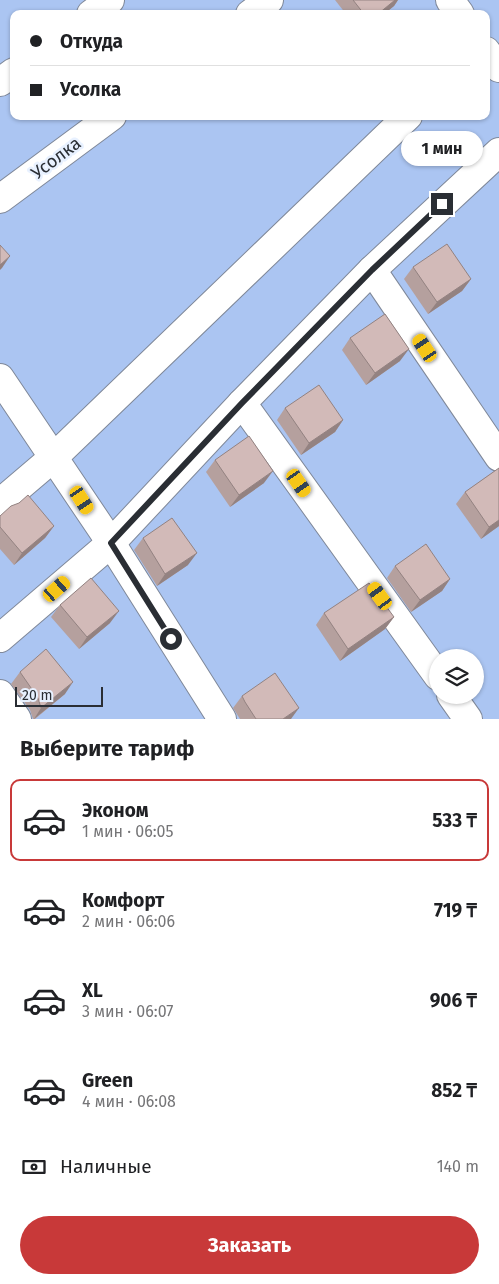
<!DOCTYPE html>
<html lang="ru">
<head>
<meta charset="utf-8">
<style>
  :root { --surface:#fff; --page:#f2f2f2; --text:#202124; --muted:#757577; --line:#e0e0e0; --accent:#c83939 }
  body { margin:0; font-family:"Fira Sans",sans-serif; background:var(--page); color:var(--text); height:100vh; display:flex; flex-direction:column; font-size:19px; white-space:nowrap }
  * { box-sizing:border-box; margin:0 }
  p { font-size:16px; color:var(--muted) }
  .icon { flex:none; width:28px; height:28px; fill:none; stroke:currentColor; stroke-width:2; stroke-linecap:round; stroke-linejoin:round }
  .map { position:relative; height:719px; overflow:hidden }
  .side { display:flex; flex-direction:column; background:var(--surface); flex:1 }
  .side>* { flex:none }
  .hud { position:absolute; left:10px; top:10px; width:480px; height:110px; border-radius:10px; box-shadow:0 1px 4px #0004; display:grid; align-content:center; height:110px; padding:0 20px; background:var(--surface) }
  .tools { position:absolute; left:429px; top:649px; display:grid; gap:10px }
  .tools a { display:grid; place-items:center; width:55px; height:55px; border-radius:50%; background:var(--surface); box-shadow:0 1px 4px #0004; font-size:25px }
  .scale { position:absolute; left:15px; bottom:12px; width:88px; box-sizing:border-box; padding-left:5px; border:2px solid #2a2e34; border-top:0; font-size:14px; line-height:18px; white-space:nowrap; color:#2a2e34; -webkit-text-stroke:4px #e8f1ff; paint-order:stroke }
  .end { position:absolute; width:22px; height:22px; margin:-11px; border:6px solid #2a2e34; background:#fff; box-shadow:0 0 0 2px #fff }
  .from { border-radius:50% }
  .bubble { position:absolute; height:35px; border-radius:18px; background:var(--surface); box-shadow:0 1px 4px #0004; font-size:16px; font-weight:700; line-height:35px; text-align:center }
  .car { position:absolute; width:15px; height:30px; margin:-15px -8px; border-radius:6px; box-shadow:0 0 4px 1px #0007; background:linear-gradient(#f5c518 24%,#345 0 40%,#f5c518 0 76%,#345 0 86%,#f5c518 0) }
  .hud b { display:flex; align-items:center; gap:18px; height:48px; font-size:19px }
  .hud b+b { border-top:1px solid var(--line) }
  .hud i { width:12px; height:12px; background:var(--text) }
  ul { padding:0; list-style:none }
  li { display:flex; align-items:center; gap:15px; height:82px; margin:0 10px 8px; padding:0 10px; border:2px solid transparent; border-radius:10px }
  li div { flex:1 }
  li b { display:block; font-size:19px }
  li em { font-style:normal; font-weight:700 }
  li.selected { border-color:var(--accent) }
  li>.icon { width:45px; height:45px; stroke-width:1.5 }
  h2 { padding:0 20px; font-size:22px; line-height:60px }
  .pay { display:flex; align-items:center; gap:12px; height:55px; padding:0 20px; font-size:19px }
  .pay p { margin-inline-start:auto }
  .action { display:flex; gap:10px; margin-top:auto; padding:10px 20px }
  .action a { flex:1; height:58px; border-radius:30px; background:var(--accent); color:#fff; font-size:20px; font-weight:700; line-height:58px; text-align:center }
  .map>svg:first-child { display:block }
  .green { fill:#abc5f2; fill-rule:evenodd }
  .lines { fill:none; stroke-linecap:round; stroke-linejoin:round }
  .minor-casing { stroke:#7f8899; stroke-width:30 }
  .trunk-casing { stroke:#7f8899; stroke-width:30 }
  .minor { stroke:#fff; stroke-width:28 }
  .trunk { stroke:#fff; stroke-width:28 }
  .wall { fill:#b5a09e }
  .shaded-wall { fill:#938281 }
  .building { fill:#d2bab8; stroke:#938281 }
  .route { stroke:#2a2e34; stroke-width:6 }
  .labels { text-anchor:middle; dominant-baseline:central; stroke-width:5; stroke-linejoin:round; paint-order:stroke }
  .street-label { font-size:18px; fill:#2a2e34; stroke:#e8f1ff }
</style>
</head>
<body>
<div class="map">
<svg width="499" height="719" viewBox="0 0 499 719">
  <rect width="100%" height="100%" fill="#e8f1ff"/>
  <path class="green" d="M 0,0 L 499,0 L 499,719 L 0,719 ZM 14,14 L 486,14 L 486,116 L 14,116 ZM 438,658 L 475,658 L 475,695 L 438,695 Z"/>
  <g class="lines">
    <defs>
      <g id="minor">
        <polyline points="450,0 460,14"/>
        <polyline points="250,14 269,0"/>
        <polyline points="486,51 499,68"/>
        <polyline points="0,199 112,116"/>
        <polyline points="372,270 499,457"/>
        <polyline points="0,378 111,543 222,719"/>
        <polyline points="242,403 438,676"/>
        <polyline points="0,503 54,457 408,116"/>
        <polyline points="0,638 111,543 242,403 372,270 499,152"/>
        <polyline points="0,694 17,719"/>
        <polyline points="451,695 468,719"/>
      </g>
      <g id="trunk">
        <polyline points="91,14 110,0"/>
        <polyline points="0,82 14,72"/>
      </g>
    </defs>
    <use href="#minor" class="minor-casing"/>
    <use href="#trunk" class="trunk-casing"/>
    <use href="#minor" class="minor"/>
    <use href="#trunk" class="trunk"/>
  </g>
  <g class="wall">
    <polygon points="335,0 398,0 394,6 384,14 346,14"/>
    <polygon points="413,267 471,279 462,291 428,314 404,279"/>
    <polygon points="350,338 400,361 366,385 342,350"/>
    <polygon points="285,408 343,420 335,432 301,455 277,420"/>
    <polygon points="215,460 264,483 230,507 206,472"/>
    <polygon points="499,468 499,526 481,539 456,504 465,492"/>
    <polygon points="0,516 54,526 45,538 14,565 0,549"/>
    <polygon points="143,538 188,565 157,586 134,550"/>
    <polygon points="395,566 450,579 442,591 411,612 387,578"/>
    <polygon points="60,605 110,623 79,649 51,617"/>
    <polygon points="324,613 394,617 385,629 340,661 316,625"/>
    <polygon points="20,672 65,694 35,719 33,719 30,710 11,684"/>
    <polygon points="242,696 291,719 240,719 233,708"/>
  </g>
  <g class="shaded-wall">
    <polygon points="395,0 398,0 394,6 384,14 378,14"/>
    <polygon points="10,256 2,268 0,270 0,265"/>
    <polygon points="471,279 462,291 428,314 437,302"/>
    <polygon points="409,349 400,361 366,385 375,373"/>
    <polygon points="343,420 335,432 301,455 309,443"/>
    <polygon points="273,471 264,483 230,507 239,495"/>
    <polygon points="499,520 499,526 481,539 489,527"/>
    <polygon points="54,526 45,538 14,565 22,553"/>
    <polygon points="197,553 188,565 157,586 165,574"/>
    <polygon points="450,579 442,591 411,612 420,600"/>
    <polygon points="119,611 110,623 79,649 87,637"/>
    <polygon points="394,617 385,629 340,661 348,649"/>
    <polygon points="73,682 65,694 34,719 41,708"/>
    <polygon points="299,708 291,719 283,719"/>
  </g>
  <g class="building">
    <polygon points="353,0 395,0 378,14 364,14"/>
    <polygon points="447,244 471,279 437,302 413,267"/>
    <polygon points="0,245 10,256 0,265"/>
    <polygon points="385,314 409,349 375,373 350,338"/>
    <polygon points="319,385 343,420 309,443 285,408"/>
    <polygon points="249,436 273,471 239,495 215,460"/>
    <polygon points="499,468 499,520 489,527 465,492"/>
    <polygon points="28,495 54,526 22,553 0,527 0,516 11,506 19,503"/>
    <polygon points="172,518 197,553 165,574 143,538"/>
    <polygon points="426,544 450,579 420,600 395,566"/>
    <polygon points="91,578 119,611 87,637 60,605"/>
    <polygon points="369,583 394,617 348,649 324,613"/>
    <polygon points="46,649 73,682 41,708 38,698 20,672"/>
    <polygon points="275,673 299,708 283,719 256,719 245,702 242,696"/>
  </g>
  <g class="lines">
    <polyline class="route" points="171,639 111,543 242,403 372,270 442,204"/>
  </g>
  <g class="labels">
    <g class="street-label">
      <text transform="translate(56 158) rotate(-37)">Усолка</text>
    </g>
  </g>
</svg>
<div class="tools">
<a><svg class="icon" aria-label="layers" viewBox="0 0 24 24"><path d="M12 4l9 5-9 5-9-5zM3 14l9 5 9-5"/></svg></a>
</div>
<div class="scale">20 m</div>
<i class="end from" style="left:171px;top:639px"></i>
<i class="end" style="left:442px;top:204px"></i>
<div class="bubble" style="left:401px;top:131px;width:82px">1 мин</div>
<i class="car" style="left:425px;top:348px;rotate:326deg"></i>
<i class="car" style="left:299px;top:483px;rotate:145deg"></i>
<i class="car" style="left:82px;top:500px;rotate:147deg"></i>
<i class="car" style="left:57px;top:589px;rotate:49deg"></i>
<i class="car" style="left:380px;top:596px;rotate:324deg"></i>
<div class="hud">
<b><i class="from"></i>Откуда</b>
<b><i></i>Усолка</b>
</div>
</div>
<section class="side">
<h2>Выберите тариф</h2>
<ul>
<li class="selected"><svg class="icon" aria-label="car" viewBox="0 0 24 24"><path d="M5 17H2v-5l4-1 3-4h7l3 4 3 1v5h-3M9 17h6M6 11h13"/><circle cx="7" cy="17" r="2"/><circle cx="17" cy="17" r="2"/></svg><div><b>Эконом</b><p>1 мин · 06:05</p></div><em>533 ₸</em></li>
<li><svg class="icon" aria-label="car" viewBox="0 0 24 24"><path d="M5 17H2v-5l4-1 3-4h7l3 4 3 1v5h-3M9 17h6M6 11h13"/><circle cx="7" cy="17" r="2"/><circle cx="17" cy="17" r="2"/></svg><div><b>Комфорт</b><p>2 мин · 06:06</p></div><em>719 ₸</em></li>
<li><svg class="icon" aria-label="car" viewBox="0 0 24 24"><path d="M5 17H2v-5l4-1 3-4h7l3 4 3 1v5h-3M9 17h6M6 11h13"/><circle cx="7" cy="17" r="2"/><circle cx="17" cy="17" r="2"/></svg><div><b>XL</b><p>3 мин · 06:07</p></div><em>906 ₸</em></li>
<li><svg class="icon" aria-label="car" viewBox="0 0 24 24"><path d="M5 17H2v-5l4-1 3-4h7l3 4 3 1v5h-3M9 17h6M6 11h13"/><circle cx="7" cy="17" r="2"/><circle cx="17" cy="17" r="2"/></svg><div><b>Green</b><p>4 мин · 06:08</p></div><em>852 ₸</em></li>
</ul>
<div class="pay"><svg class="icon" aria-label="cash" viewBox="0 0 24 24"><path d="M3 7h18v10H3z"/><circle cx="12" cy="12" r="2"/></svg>Наличные<p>140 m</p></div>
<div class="action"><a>Заказать</a></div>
</section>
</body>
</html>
